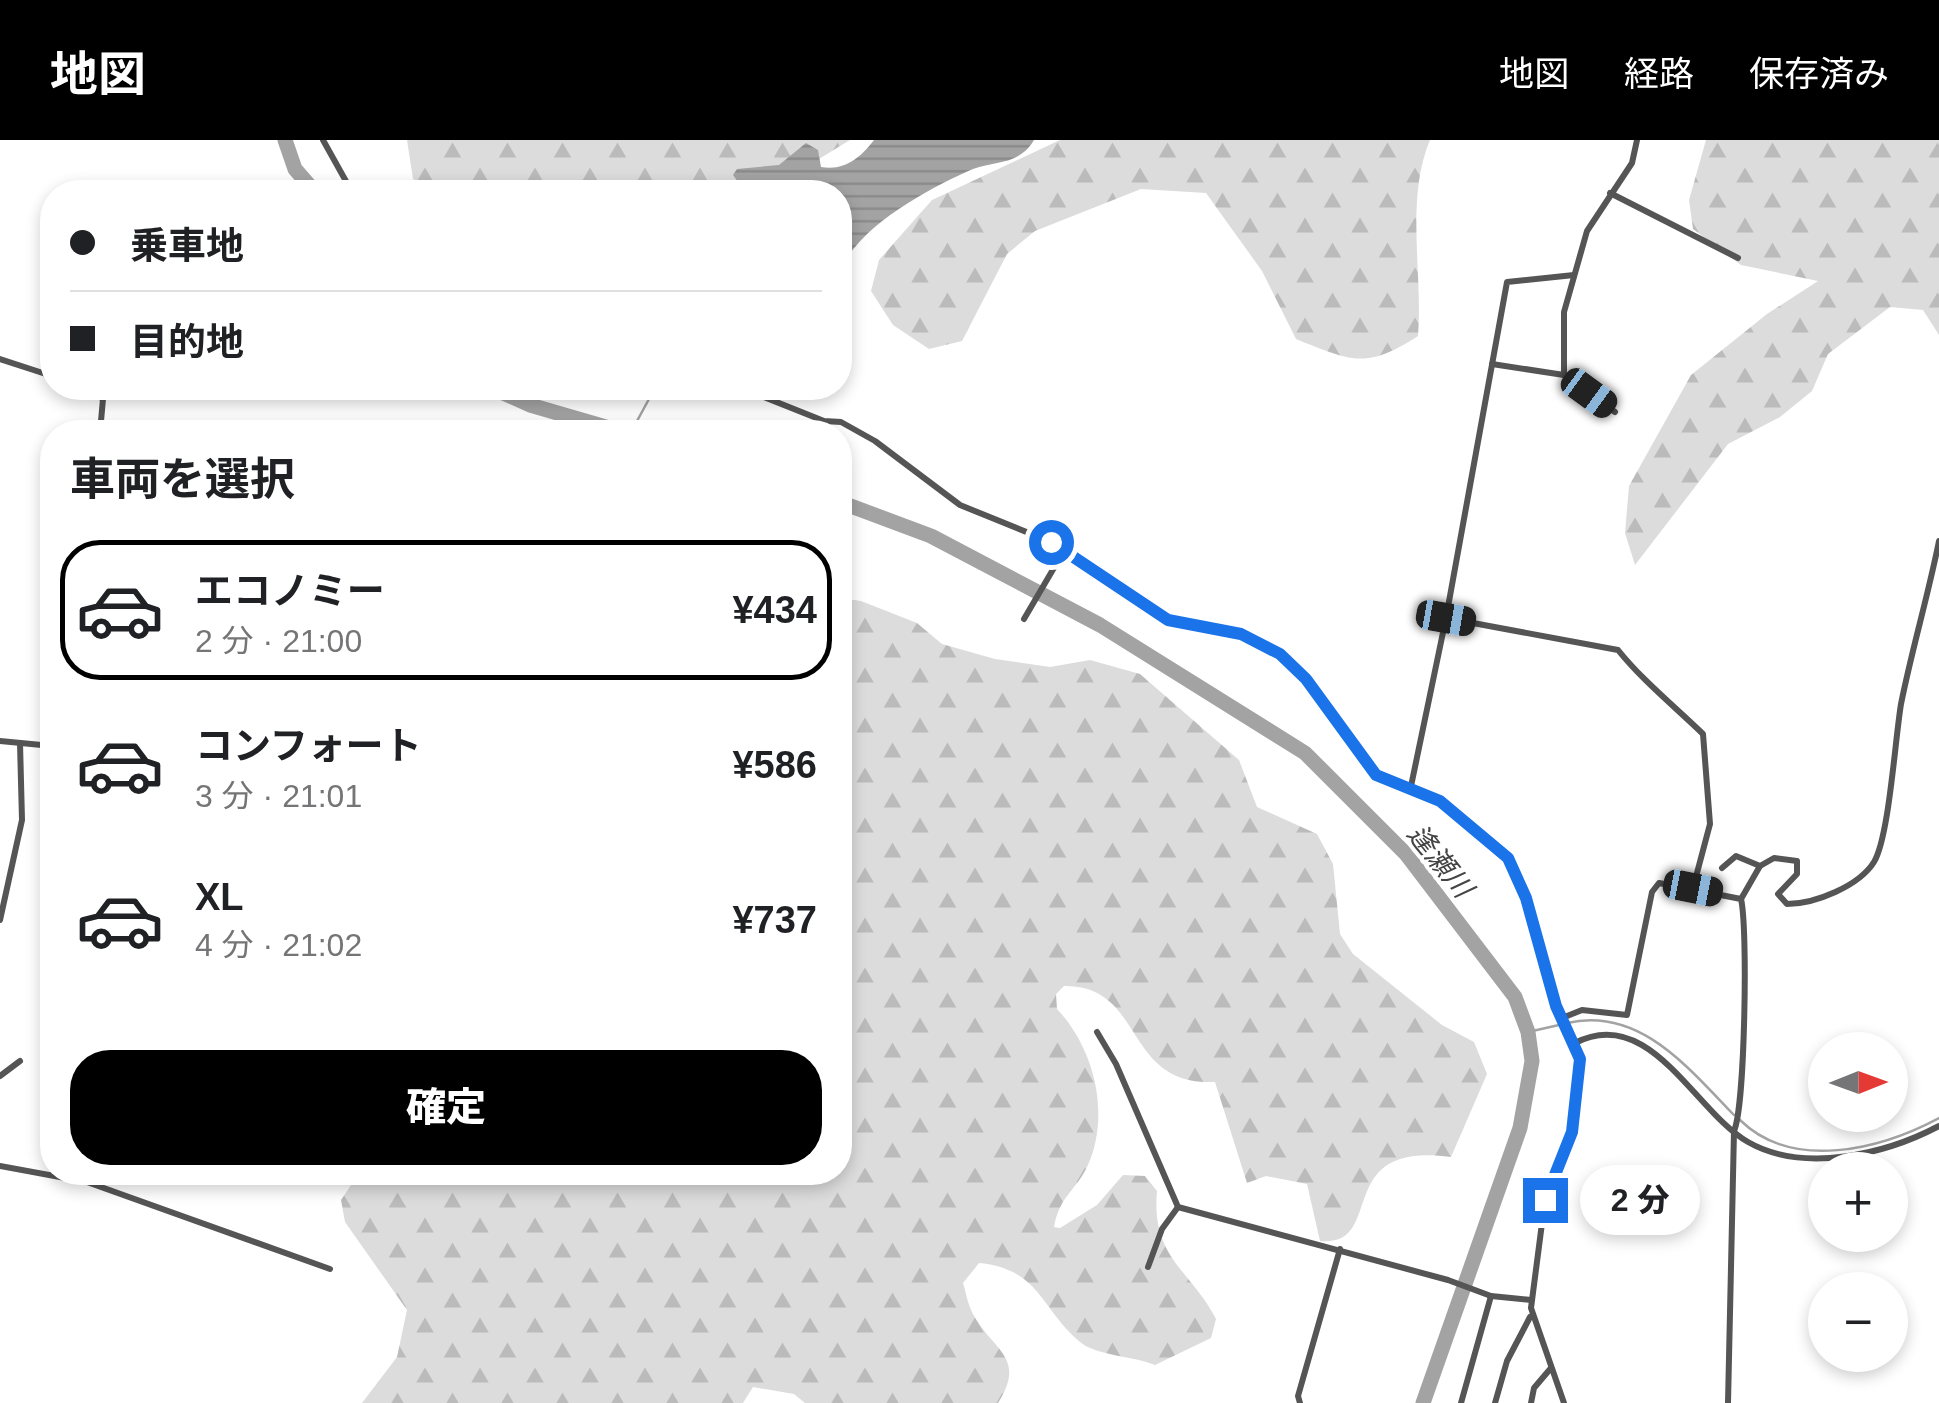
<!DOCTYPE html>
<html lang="ja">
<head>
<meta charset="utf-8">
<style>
  :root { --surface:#fff; --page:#f2f2f2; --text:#202124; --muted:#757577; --line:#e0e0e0; --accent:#000 }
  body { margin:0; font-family:Helvetica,"Noto Sans JP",sans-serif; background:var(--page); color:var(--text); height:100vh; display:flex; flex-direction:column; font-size:38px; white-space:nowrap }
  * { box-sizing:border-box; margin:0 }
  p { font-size:32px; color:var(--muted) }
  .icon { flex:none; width:55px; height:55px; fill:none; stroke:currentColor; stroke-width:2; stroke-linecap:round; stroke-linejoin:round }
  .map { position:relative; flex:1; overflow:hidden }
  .details { position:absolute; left:40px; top:280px; width:812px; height:765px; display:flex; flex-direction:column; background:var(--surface); border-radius:40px; box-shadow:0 5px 15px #0003 }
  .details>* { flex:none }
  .hud { position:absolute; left:40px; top:40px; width:812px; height:220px; border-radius:40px; box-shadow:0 5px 15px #0003; display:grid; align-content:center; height:220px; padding:0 30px; background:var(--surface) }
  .needle { width:65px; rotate:89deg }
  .buttons { position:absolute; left:1808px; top:892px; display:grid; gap:20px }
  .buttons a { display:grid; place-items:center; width:100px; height:100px; border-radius:50%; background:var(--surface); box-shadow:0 5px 15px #0003; font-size:50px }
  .end { position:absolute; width:45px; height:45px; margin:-22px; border:12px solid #1a73e8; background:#fff; box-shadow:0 0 0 5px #fff }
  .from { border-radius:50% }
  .bubble { position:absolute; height:70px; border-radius:35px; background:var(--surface); box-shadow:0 5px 15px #0003; font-size:32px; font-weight:800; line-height:70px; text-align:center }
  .car { position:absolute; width:30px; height:60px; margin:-30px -15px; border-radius:12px; box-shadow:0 0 8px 2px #0007; background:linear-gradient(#222 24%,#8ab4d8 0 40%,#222 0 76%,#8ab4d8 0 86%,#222 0) }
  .hud b { display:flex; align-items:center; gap:35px; height:95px; font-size:38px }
  .hud b+b { border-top:2px solid var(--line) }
  .hud i { width:25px; height:25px; background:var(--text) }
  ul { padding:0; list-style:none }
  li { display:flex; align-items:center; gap:30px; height:140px; margin:0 20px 15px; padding:0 10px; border:5px solid transparent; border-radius:40px }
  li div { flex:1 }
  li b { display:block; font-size:38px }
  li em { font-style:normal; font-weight:800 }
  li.current { border-color:var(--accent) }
  li>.icon { width:90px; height:90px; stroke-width:1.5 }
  h2 { padding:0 30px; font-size:45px; line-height:120px }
  .button { display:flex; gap:20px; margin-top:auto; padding:20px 30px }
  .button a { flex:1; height:115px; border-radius:40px; background:var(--accent); color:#fff; font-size:40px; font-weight:800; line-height:115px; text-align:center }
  header { display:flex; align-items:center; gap:60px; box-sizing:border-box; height:140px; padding:0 50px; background:var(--accent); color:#fff }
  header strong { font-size:48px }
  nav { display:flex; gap:55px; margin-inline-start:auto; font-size:35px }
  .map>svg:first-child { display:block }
  .forest { fill:url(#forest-firs) }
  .water { fill:url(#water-rules) }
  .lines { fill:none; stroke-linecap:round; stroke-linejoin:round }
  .stream { stroke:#a3a3a3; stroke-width:2.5 }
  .river { stroke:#a3a3a3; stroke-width:15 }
  .minor { stroke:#555; stroke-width:6 }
  .route { stroke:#1a73e8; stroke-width:12 }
  .labels { text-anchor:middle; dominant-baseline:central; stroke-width:8; stroke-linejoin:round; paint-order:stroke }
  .water-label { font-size:28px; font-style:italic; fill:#444; stroke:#fff }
</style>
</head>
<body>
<header>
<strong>地図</strong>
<nav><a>地図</a><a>経路</a><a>保存済み</a></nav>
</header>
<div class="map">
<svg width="1939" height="1263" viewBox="0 0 1939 1263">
  <defs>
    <pattern id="forest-firs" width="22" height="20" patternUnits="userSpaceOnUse" patternTransform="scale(2.5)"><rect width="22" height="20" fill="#dcdcdc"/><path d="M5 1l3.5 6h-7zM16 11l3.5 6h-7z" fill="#bbb"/></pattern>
    <pattern id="water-rules" width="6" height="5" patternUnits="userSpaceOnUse" patternTransform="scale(2.5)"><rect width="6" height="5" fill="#a3a3a3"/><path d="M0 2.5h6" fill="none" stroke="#8b8b8b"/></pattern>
  </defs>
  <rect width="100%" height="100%" fill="#fff"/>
  <g class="forest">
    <polygon points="407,0 850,0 765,52 438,52 413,39"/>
    <path d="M 1060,0 L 1430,0 C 1405,59 1423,134 1418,196 C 1366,230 1351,221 1296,199 L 1262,131 L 1206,53 L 1141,49 L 1035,91 L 1007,114 L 962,201 L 929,209 L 893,185 L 871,151 L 879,120 L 932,60 Z"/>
    <polygon points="1706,0 1939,0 1939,195 1923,170 1890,167 1828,214 1812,251 1780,277 1728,304 1635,425 1625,393 1629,346 1691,235 1767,174 1818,141 1741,125 1693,89 1689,60"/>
    <path d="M 840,458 L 861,461 L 917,483 L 942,504 L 995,519 L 1050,527 L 1090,520 L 1140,534 L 1239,620 L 1257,667 L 1317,694 L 1333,724 L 1340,794 L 1353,814 L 1442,885 L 1474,902 L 1487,934 L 1451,1017 C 1330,1000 1388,1107 1320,1101 L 1307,1044 L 1266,1036 L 1247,1043 L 1215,942 C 1122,946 1146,845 1064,846 L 1056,854 L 1057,869 C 1095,909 1111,976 1087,1027 C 1075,1052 1060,1055 1054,1087 L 1060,1088 L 1097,1065 L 1123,1035 L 1145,1036 L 1157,1051 C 1151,1118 1190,1129 1216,1179 L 1211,1198 L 1155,1225 C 1134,1216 1097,1216 1080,1202 C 1040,1168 1040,1129 979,1123 L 963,1143 C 966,1153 968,1165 973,1174 C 993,1211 1027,1217 998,1263 L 805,1263 L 794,1254 L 753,1247 L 743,1263 L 362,1263 L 397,1217 L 407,1170 L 345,1082 L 341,1060 L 359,1033 L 840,1032 Z"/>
  </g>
  <path class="water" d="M 874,0 L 1034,0 C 1019,25 998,20 973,29 C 933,46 854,88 840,133 L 840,52 L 745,52 L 733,35 L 737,29 L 779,25 L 806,3 L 818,10 L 821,27 C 845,31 860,18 874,0 Z"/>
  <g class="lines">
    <g class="stream">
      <polyline points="631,292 655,248"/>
      <path d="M 1567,883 C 1640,866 1689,929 1734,975"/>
      <polyline points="1528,892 1559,885"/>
      <path d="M 1740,980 C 1793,1032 1881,1009 1939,978"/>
    </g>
    <g class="river">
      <polyline points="285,0 295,29 315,52"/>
      <polyline points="492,248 530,265 623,292"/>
      <polyline points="840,362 931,396 1100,485 1305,613 1406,714 1515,857 1528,892 1532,921 1520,988 1423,1263"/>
    </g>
    <g class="minor">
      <polyline points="323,0 352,52"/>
      <polyline points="1610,53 1738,118"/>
      <polyline points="0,219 52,236"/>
      <polyline points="1492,224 1564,235 1564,172 1587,91 1632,23 1637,0"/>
      <polyline points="1564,235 1615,272"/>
      <polyline points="84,248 103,259 100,292"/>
      <polyline points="741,248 824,281 841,282 875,301 960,365 1061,406 1169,480 1241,494 1266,505 1306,539 1376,635 1440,661 1508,718 1526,758 1555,866 1580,919 1573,988 1545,1060 1531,1168 1564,1263"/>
      <path d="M 1446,478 L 1618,510 C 1642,540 1674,566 1703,594 L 1710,684 L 1693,748"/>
      <polyline points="1024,479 1065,409"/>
      <polyline points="0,601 52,606"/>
      <polyline points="1410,651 1446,478 1507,142 1574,135"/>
      <polyline points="1722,728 1736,716 1760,726"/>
      <path d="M 1741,759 L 1760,726 L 1774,718 L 1797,721 L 1797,734 L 1778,754 L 1787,764 C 1815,764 1859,746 1874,722 C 1889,697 1895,600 1901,564 C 1912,509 1928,456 1939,401"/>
      <polyline points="0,780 22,680 20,603"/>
      <path d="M 1562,878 L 1582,870 L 1627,875 L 1652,752 L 1659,743 L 1741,759 C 1748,788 1745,966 1734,991 L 1728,1263"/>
      <polyline points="1097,892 1116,924 1178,1067 1448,1140 1491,1156"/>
      <path d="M 1575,903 C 1650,864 1695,972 1748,1002 C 1804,1034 1886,1014 1939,986"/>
      <polyline points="0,936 20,921"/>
      <polyline points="0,1026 87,1042 330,1129"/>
      <polyline points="1148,1127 1162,1089 1178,1067"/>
      <polyline points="1300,1263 1298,1256 1340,1109"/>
      <polyline points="1461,1263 1491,1156 1531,1160"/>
      <polyline points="1495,1263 1507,1221 1530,1177"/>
      <polyline points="1531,1263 1534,1248 1551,1228"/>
    </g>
  </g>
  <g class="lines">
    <polyline class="route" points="1051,402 1168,480 1241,494 1280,514 1306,539 1376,635 1440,661 1508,718 1526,758 1556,866 1580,919 1572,992 1545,1060"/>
  </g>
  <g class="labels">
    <g class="water-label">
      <text transform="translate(1440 721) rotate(51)">逢瀬川</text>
    </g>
  </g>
</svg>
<div class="buttons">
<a><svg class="needle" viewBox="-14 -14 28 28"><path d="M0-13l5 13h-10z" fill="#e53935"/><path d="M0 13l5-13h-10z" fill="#757577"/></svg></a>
<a>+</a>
<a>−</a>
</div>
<i class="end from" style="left:1051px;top:402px"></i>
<i class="end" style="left:1545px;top:1060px"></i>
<div class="bubble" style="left:1580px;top:1025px;width:120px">2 分</div>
<i class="car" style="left:1589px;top:253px;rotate:126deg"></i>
<i class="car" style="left:1446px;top:478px;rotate:100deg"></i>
<i class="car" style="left:1693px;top:748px;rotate:101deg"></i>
<div class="hud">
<b><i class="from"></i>乗車地</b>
<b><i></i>目的地</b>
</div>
<section class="details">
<h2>車両を選択</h2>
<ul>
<li class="current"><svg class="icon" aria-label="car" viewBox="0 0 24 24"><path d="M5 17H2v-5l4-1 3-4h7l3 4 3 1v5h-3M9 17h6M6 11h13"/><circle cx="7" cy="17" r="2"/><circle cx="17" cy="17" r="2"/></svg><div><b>エコノミー</b><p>2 分 · 21:00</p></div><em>¥434</em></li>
<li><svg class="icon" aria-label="car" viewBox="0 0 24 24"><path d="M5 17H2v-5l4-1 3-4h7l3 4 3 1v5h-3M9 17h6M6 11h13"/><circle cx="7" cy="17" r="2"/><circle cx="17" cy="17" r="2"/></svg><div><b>コンフォート</b><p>3 分 · 21:01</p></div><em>¥586</em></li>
<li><svg class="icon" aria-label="car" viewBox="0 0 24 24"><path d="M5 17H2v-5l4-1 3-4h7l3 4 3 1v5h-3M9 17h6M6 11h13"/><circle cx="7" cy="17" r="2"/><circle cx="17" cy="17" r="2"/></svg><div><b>XL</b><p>4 分 · 21:02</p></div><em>¥737</em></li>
</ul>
<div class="button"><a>確定</a></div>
</section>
</div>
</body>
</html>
